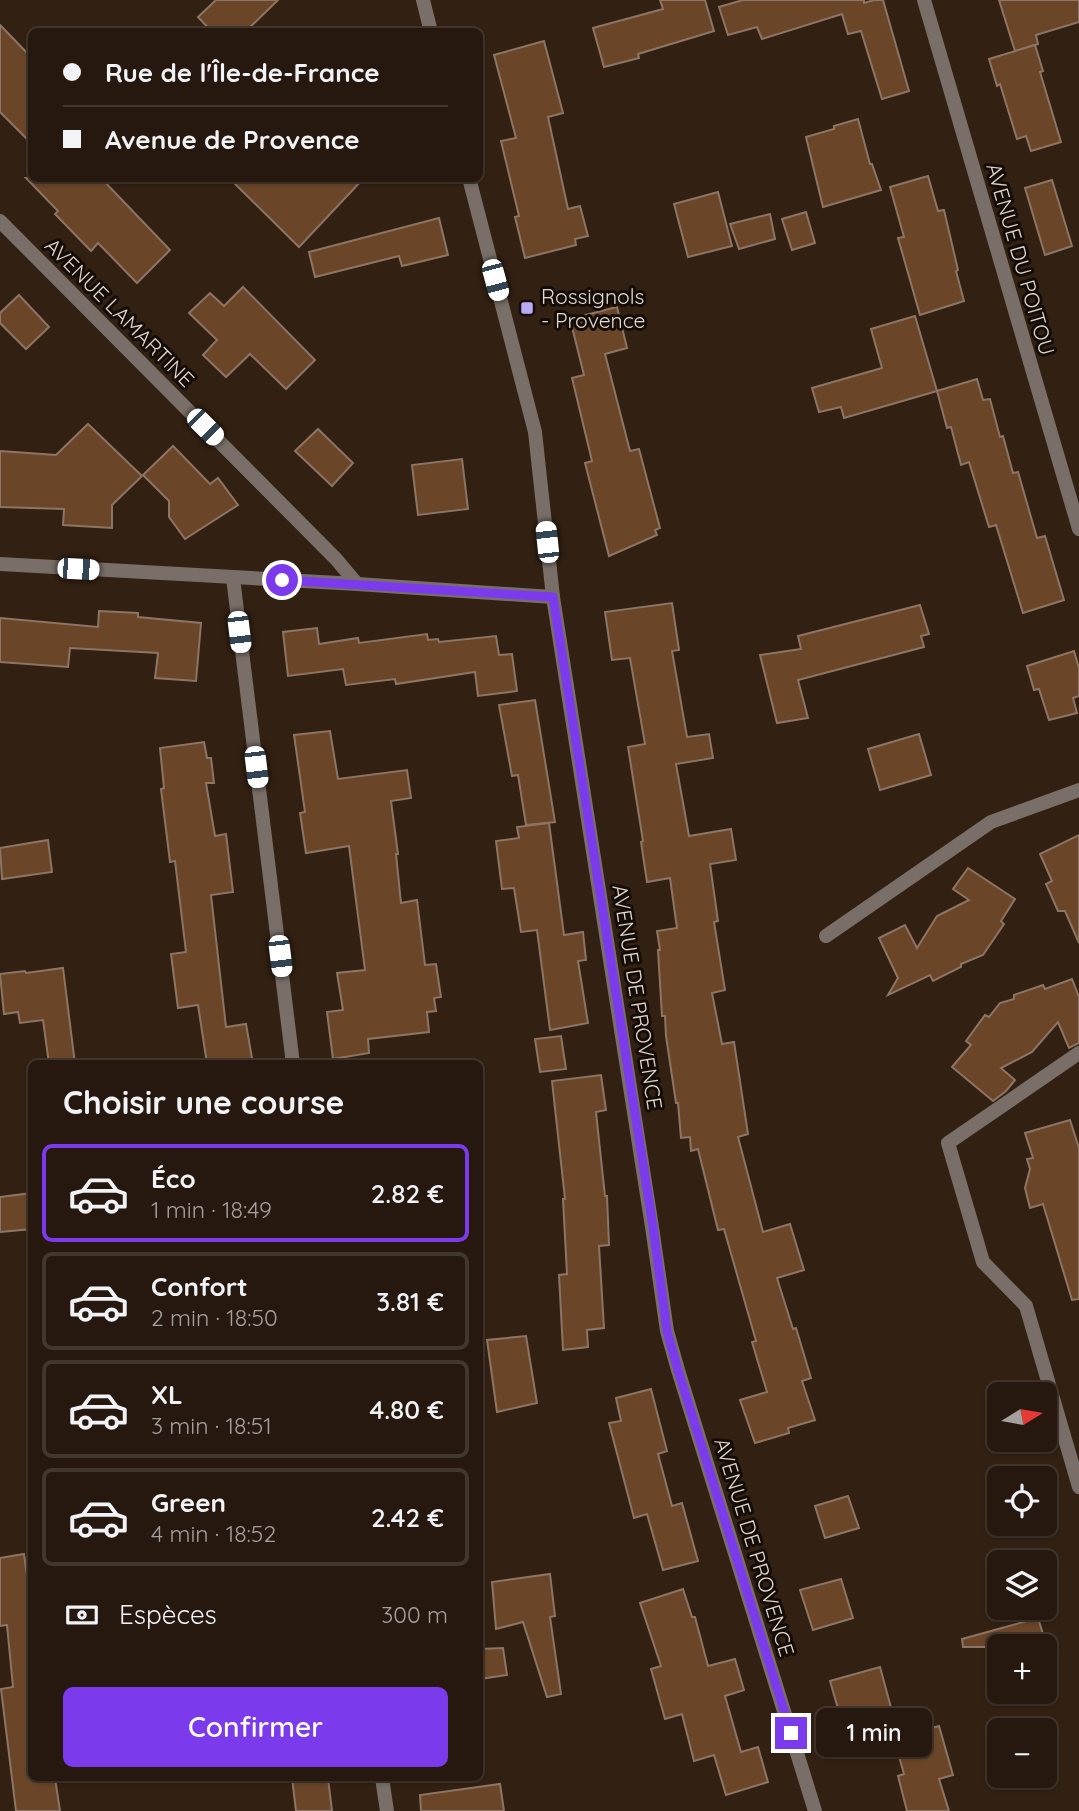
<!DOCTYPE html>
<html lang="fr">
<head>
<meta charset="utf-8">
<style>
  :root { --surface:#26180e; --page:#2e2117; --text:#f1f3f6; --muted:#a4a09e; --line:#42372e; --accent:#7c3aed }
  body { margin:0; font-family:Quicksand,sans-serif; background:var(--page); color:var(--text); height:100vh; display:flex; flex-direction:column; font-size:26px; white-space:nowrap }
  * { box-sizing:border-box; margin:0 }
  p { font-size:23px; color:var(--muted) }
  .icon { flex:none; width:38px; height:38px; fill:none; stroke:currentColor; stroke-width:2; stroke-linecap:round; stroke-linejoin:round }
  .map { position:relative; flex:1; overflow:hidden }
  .drawer { position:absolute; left:28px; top:1060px; width:455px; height:721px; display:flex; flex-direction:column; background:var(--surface); border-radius:10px; box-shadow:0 2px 5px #0004,0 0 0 2px var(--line) }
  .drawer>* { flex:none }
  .top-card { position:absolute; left:28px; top:28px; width:455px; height:154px; border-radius:10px; box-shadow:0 2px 5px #0004,0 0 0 2px var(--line); display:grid; align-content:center; height:154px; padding:0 35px; background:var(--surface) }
  .needle { width:46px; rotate:79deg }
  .tools { position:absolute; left:987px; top:1382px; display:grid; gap:14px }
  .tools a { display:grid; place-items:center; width:70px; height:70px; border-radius:10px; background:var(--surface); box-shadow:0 2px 5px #0004,0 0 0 2px var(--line); font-size:35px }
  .end { position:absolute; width:32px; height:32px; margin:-16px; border:9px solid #7c3aed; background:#fff; box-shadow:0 0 0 4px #fff }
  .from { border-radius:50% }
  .bubble { position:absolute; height:49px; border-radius:10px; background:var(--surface); box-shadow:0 2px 5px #0004,0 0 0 2px var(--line); font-size:23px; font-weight:600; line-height:49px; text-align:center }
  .car { position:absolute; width:21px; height:42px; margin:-21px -10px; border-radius:9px; box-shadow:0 0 5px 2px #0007; background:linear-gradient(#fff 24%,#345 0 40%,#fff 0 76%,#345 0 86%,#fff 0) }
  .top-card b { display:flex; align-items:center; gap:24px; height:66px; font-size:26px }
  .top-card b+b { border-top:2px solid var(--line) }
  .top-card i { width:18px; height:18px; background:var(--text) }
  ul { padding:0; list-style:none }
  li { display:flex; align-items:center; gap:21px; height:98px; margin:0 14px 10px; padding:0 21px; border:4px solid var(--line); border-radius:10px }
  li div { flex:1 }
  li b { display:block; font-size:26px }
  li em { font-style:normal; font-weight:600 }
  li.current { border-color:var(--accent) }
  li>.icon { width:63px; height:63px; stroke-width:1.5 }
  h2 { padding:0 35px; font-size:32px; line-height:84px }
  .pay { display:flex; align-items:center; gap:18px; height:77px; padding:0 35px; font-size:26px }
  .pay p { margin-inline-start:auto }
  .button { display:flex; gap:14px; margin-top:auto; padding:14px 35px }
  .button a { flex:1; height:80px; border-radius:10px; background:var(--accent); color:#fff; font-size:28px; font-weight:600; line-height:80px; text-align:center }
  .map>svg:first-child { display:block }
  .building { fill:#6a4527; stroke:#8c7565; stroke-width:2 }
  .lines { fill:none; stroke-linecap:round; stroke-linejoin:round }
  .lane { stroke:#796f68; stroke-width:14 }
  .street { stroke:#796f68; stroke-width:14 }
  .route { stroke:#7c3aed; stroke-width:9 }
  .poi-dot { fill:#bbaaf6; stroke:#140c06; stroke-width:2.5 }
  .labels { text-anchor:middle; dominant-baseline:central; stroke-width:6; stroke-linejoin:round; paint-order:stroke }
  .street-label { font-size:21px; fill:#e3d7ce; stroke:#140c06 }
  .poi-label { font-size:21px; fill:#e3d7ce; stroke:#140c06; text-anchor:start }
</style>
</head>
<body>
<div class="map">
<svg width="1079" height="1811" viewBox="0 0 1079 1811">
  <rect width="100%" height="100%" fill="#322012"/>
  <g class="building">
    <polygon points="216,0 278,0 245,32 212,32 198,17"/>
    <polygon points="660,0 705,0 714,31 638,54 639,58 604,67 593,28 663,9"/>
    <polygon points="743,0 864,0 864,3 874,0 883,0 909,91 882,99 861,31 848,34 842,14 762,39 757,27 728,35 719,7"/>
    <polygon points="999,0 1079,0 1079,22 1036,35 1038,44 1015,51"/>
    <polygon points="0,25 32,58 32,144 0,112"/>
    <polygon points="544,41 563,113 548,117 568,209 580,206 588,236 575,239 576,245 525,258 515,217 519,216 501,141 516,138 494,55"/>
    <polygon points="1035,45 1043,71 1040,72 1061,142 1031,151 1026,136 1017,139 1000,84 997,86 989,59"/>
    <polygon points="858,119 870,164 872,164 881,190 823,207 806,137 834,129 834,126"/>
    <polygon points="928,176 938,211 944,210 958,270 956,271 964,301 920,315 898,238 904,237 890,187"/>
    <polygon points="26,178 101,178 170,250 137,283 98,243 91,251 55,214 58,211"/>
    <polygon points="229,178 364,178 299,247"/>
    <polygon points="1052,180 1072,246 1045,255 1025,188"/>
    <polygon points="718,192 732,246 688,257 674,204"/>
    <polygon points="806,212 815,243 792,250 782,219"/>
    <polygon points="770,214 775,239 739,249 730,224"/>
    <polygon points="439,218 448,255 402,266 399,256 315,277 309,252"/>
    <polygon points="243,287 315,360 286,389 250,354 226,377 203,355 217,340 189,313 210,293 224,306"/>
    <polygon points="19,295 49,327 26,349 0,323 0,313"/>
    <polygon points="617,307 627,348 605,354 630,451 639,449 660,528 655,530 657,535 609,556 585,463 592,461 572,378 584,375 570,319"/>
    <polygon points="915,316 937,391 844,418 841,407 819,412 812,388 882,368 871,329"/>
    <polygon points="977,379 983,400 990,399 1000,437 1003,436 1013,473 1018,472 1037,538 1045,536 1064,600 1023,613 996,525 989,527 969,462 961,465 951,427 947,428 937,391"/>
    <polygon points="88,424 142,476 112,505 112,528 63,525 64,509 0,507 0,451 56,455"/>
    <polygon points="318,429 353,463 332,486 295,451"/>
    <polygon points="173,446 210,484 218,478 238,505 185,539 169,517 169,501 143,475"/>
    <polygon points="462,459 468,509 418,515 412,465"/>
    <polygon points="672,603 679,650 672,651 687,737 709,734 713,758 676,764 689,836 731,829 736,860 710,864 718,921 714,922 725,990 712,993 722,1044 734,1042 748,1134 738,1137 763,1232 790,1224 804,1270 777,1278 793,1329 796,1328 811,1378 802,1381 815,1420 788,1428 789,1433 755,1443 740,1400 767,1392 752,1342 756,1341 724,1229 718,1230 698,1149 691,1151 690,1137 681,1138 678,1103 676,1103 666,1036 665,1016 662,1016 658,950 660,950 657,931 677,928 670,878 647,882 641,842 643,841 628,747 645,744 630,658 612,660 605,612"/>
    <polygon points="920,605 929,634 921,636 924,647 798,680 808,718 777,723 760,655 801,649 798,636"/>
    <polygon points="99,611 138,613 138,617 201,623 196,681 155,678 158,653 70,648 68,667 0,662 0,618 98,627"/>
    <polygon points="317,628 319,644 358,638 359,643 427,634 428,640 438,639 439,642 496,636 499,655 512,654 517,691 478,696 475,672 396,684 395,679 346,685 343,669 288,676 283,632"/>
    <polygon points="1074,651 1079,668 1079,696 1073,698 1077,713 1049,720 1039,689 1034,690 1027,666"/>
    <polygon points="535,700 555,822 526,825 518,775 512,776 499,705"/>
    <polygon points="330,731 338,779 407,770 411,798 391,801 398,854 396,854 401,903 417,900 425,965 436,964 441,997 434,998 436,1011 427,1012 429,1032 368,1039 369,1053 333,1059 327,1012 343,1010 337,973 365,970 349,846 306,853 300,813 305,812 294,735"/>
    <polygon points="919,734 931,775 880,790 868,749"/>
    <polygon points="204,742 207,758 211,758 214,783 206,783 215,836 226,834 233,892 211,895 226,1027 246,1024 253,1064 207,1064 198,1005 178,1008 171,954 186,952 175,861 170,862 161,789 164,788 160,748"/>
    <polygon points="549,823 564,935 583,932 586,960 578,961 588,1023 550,1030 537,930 521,932 514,888 502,889 496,841 519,838 517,827"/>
    <polygon points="1079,835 1079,943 1065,911 1058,911 1046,884 1052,881 1040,854"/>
    <polygon points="48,840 52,872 2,879 0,848"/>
    <polygon points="968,868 1015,899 1001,921 1004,924 983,955 961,964 961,967 933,981 930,975 888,995 898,978 879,938 905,925 917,948 937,916 969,900 953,889"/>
    <polygon points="63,968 75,1064 49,1064 43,1020 20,1023 18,1012 4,1014 0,974 25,971 26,973"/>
    <polygon points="1072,979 1079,997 1079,1043 1069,1048 1058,1022 1032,1052 1001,1068 1015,1080 1006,1091 993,1101 952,1067 971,1045 966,1041 985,1015 989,1017 1000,1003 1014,999 1014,995 1043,985 1045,989"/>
    <polygon points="561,1036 566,1069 540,1072 535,1039"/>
    <polygon points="601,1075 606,1110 596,1112 605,1196 607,1196 609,1245 599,1246 604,1328 587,1330 588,1347 563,1350 559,1275 567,1274 563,1199 565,1199 552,1081"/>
    <polygon points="1070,1120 1079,1148 1079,1299 1072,1300 1043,1204 1030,1208 1025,1188 1030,1169 1027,1159 1033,1158 1025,1133"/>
    <polygon points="32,1193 32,1229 0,1232 0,1197"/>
    <polygon points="526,1336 537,1403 497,1412 487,1340"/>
    <polygon points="651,1389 667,1451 658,1454 672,1506 682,1503 698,1561 663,1570 647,1514 634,1518 609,1423 621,1421 616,1398"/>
    <polygon points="848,1496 859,1528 825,1538 815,1506"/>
    <polygon points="24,1554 32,1613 32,1778 55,1778 60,1811 16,1811 1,1689 13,1687 7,1625 0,1626 0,1558"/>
    <polygon points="550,1574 555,1616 550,1617 561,1694 547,1697 523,1622 496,1629 492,1582"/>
    <polygon points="841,1579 853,1618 813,1630 800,1590"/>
    <polygon points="683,1589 692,1617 695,1617 708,1666 735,1659 744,1690 725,1696 741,1752 758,1747 768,1782 726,1795 714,1755 694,1761 682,1714 665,1719 651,1669 661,1666 640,1603"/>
    <polygon points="1038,1618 1047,1647 963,1647 962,1639"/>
    <polygon points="503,1648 507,1675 480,1679 480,1649"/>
    <polygon points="880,1667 896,1726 865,1735 859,1714 841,1719 830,1681"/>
    <polygon points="939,1726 953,1775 939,1779 949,1811 907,1811 898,1776 904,1774 894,1739"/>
    <polygon points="292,1778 328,1778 332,1811 296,1811"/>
    <polygon points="500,1784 504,1811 421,1811 420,1795"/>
  </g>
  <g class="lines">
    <polyline class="lane" points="826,936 991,822 1079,790"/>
    <g class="street">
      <polyline points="423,0 431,32"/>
      <polyline points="924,0 1079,529"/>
      <polyline points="469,178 535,432 553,597 652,1227 667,1331 678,1370 815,1811"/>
      <polyline points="0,221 336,559 357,584"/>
      <polyline points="0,564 357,584 553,597"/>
      <polyline points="233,578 293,1064"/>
      <polyline points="1079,1053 948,1143 983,1262 1026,1306 1079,1487"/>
      <polyline points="382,1778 387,1811"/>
    </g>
  </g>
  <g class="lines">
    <polyline class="route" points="282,580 553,597 653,1227 667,1331 678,1370 791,1733"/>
  </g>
  <rect class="poi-dot" x="520" y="301" width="14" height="14" rx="3.5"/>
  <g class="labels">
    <g class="street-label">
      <text transform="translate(1021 259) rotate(74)">AVENUE DU POITOU</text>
      <text transform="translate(120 312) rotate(45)">AVENUE LAMARTINE</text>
      <text transform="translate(638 997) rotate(81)">AVENUE DE PROVENCE</text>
      <text transform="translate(755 1547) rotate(73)">AVENUE DE PROVENCE</text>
    </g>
    <g class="poi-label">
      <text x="541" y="296">Rossignols<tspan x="541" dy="24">- Provence</tspan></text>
    </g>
  </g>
</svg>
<div class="tools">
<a><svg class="needle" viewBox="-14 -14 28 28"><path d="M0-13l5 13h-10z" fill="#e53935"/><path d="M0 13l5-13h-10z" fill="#a4a09e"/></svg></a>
<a><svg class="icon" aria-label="locate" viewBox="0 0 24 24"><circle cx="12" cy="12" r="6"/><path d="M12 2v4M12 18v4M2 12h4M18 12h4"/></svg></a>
<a><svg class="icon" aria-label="layers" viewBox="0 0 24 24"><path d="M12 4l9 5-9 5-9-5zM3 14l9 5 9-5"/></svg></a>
<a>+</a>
<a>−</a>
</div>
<i class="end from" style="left:282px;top:580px"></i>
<i class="end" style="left:791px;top:1733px"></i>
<div class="bubble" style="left:816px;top:1708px;width:116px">1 min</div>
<i class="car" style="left:495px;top:280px;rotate:165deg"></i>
<i class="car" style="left:205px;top:427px;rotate:135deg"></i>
<i class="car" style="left:547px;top:542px;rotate:354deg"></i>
<i class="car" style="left:78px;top:569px;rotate:93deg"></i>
<i class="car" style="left:239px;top:632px;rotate:173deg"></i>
<i class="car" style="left:256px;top:767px;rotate:173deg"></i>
<i class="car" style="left:280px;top:956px;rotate:173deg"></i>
<div class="top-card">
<b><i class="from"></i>Rue de l'Île-de-France</b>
<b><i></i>Avenue de Provence</b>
</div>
<section class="drawer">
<h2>Choisir une course</h2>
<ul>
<li class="current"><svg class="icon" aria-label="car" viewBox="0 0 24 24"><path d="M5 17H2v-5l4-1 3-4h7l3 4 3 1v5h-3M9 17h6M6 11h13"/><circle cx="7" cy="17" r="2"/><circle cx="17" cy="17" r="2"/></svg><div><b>Éco</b><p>1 min · 18:49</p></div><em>2.82 €</em></li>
<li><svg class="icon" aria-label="car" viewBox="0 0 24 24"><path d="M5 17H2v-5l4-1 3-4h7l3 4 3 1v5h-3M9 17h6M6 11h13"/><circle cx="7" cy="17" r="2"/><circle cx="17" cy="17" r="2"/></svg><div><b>Confort</b><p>2 min · 18:50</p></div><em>3.81 €</em></li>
<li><svg class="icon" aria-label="car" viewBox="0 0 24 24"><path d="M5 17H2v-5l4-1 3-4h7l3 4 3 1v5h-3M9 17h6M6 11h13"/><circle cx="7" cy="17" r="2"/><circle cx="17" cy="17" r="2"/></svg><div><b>XL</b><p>3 min · 18:51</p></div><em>4.80 €</em></li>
<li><svg class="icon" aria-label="car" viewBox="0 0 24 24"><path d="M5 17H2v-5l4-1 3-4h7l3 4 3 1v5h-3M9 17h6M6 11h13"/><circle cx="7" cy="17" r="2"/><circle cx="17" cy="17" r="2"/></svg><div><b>Green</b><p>4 min · 18:52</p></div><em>2.42 €</em></li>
</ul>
<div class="pay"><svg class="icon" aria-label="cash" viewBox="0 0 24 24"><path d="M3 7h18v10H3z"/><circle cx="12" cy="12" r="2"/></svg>Espèces<p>300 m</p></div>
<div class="button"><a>Confirmer</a></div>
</section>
</div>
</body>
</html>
